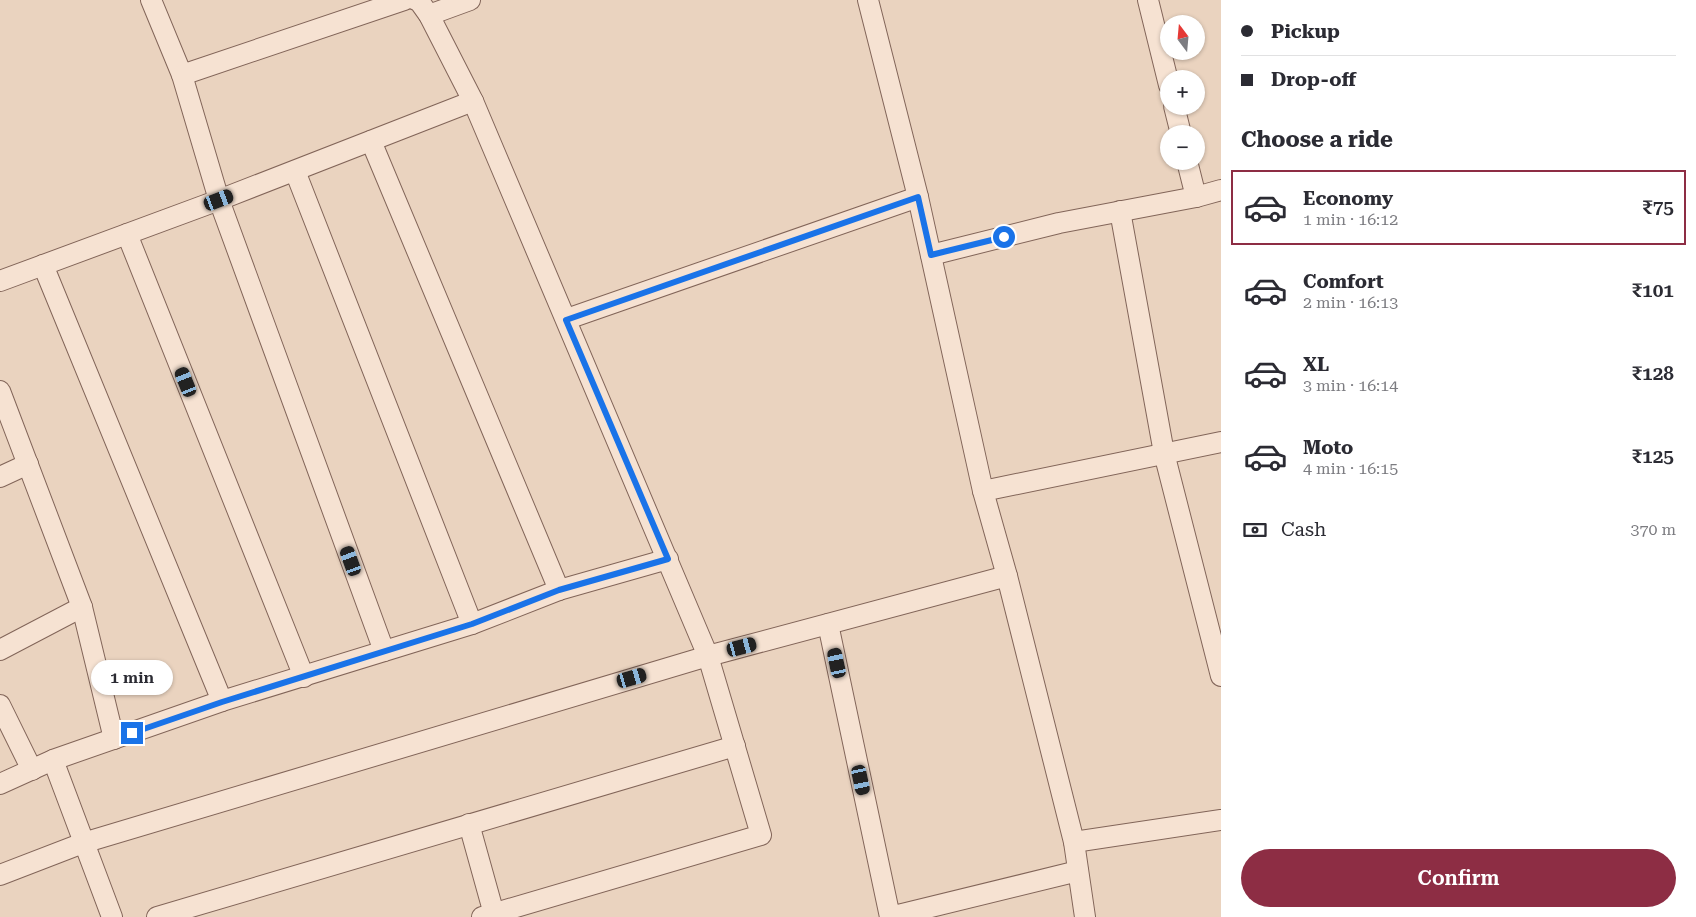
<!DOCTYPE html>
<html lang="en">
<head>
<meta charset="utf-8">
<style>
  :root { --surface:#fff; --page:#f7f7f7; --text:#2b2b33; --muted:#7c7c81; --line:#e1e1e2; --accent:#8d2d44 }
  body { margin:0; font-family:"Roboto Serif",serif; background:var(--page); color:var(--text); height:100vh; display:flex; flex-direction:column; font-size:19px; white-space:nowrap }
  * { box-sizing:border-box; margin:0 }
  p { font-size:16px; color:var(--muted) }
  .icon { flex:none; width:28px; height:28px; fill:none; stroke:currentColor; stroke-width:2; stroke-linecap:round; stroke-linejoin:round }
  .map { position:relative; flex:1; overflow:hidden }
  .sheet { display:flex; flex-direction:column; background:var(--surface); width:475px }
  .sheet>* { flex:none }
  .guide { display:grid; align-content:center; height:110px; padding:0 20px; background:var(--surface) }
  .needle { width:32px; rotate:344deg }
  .fabs { position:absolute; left:1160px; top:15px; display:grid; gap:10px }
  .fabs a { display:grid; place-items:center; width:45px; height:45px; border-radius:50%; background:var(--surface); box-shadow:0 1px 4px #0004; font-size:25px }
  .end { position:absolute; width:22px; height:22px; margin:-11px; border:6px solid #1a73e8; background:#fff; box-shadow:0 0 0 2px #fff }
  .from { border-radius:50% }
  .bubble { position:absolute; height:35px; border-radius:18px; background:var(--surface); box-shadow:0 1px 4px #0004; font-size:16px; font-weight:600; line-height:35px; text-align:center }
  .car { position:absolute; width:15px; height:30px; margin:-15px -8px; border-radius:6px; box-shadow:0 0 4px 1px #0007; background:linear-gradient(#222 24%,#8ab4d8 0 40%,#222 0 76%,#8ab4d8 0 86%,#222 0) }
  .guide b { display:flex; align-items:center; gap:18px; height:48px; font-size:19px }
  .guide b+b { border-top:1px solid var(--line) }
  .guide i { width:12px; height:12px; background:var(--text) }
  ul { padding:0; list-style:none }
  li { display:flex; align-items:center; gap:15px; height:75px; margin:0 10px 8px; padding:0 10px; border:2px solid transparent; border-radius:0px }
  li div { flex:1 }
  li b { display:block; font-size:19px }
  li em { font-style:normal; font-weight:600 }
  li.current { border-color:var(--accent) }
  li>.icon { width:45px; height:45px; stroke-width:1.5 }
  h2 { padding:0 20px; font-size:22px; line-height:60px }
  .pay { display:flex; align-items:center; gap:12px; height:55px; padding:0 20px; font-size:19px }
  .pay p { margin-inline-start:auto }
  .button { display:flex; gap:10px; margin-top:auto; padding:10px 20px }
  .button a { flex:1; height:58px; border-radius:30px; background:var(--accent); color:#fff; font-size:20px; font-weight:600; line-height:58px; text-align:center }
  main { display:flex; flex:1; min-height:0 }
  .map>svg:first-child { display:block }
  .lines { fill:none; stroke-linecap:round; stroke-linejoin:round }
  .street-casing { stroke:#826559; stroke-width:22 }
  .street { stroke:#f6e2d2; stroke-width:20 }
  .route { stroke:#1a73e8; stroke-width:6 }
</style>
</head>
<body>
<main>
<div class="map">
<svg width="1221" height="917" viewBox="0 0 1221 917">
  <rect width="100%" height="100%" fill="#ead3bf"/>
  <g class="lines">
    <defs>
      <g id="street">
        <polyline points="151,0 182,75 404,0"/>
        <polyline points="416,0 419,1 429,15 473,101 708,656 1007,576"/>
        <polyline points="868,0 918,197 983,491 1007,576 1074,842 1085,917"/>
        <polyline points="1148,0 1169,85"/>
        <polyline points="429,15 470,0"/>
        <polyline points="182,75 219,200 384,651"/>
        <polyline points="1174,106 1181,134"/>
        <polyline points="371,141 559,590"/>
        <polyline points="1187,161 1196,197"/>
        <polyline points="295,171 472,624"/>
        <polyline points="1120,211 1164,453 1221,676"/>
        <polyline points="127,234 304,677"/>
        <polyline points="931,255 1059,223 1196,197 1221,190"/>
        <polyline points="43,265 222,701"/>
        <polyline points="0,281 219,200 473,101"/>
        <polyline points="567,319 918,197"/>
        <polyline points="0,391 82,607 114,739"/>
        <polyline points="0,477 28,464"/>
        <polyline points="983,491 1221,442"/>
        <polyline points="828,624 890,917 1078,871"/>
        <polyline points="0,650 82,607"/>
        <polyline points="0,705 32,770"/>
        <polyline points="53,760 112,917"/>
        <polyline points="0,784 53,760 222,701 472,624 559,590 668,559"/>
        <polyline points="469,824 494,914"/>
        <polyline points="1074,842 1221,820"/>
        <polyline points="0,875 83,843 708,656 761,835 482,917"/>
        <polyline points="157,917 735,746"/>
      </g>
    </defs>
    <use href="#street" class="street-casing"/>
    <use href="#street" class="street"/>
  </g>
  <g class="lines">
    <polyline class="route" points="132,733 222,702 472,624 559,590 668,559 566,320 918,197 931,255 1004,237"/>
  </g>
</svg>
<div class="fabs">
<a><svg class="needle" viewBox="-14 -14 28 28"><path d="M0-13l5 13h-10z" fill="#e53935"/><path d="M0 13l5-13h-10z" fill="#7c7c81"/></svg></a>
<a>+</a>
<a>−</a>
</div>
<i class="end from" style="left:1004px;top:237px"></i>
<i class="end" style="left:132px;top:733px"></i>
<div class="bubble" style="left:91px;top:660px;width:82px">1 min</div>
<i class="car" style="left:219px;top:200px;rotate:69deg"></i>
<i class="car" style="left:186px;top:382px;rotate:338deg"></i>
<i class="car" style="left:351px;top:561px;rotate:340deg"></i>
<i class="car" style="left:742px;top:647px;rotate:75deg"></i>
<i class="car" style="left:837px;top:663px;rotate:348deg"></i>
<i class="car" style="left:632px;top:678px;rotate:74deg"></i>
<i class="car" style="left:861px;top:780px;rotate:168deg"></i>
</div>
<section class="sheet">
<div class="guide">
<b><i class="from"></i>Pickup</b>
<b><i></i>Drop-off</b>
</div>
<h2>Choose a ride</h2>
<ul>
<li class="current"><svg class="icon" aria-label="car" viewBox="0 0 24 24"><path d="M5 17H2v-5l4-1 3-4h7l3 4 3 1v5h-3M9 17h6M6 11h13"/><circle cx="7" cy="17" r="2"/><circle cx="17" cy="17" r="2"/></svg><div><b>Economy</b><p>1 min · 16:12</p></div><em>₹75</em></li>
<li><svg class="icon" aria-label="car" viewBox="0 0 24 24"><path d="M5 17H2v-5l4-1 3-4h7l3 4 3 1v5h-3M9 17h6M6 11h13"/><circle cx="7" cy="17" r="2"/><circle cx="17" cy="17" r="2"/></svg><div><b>Comfort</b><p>2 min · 16:13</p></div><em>₹101</em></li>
<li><svg class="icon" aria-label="car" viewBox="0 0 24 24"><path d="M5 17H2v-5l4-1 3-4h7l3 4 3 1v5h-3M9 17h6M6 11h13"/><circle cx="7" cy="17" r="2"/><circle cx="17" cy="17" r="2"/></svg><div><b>XL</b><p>3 min · 16:14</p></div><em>₹128</em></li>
<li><svg class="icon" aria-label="car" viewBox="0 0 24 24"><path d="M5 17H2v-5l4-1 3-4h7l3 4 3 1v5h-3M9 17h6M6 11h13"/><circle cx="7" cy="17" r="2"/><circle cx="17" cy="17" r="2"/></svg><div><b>Moto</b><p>4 min · 16:15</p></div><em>₹125</em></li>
</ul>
<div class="pay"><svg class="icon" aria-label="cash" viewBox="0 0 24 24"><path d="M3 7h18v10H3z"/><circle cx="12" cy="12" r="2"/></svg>Cash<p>370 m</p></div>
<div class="button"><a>Confirm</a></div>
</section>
</main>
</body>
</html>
